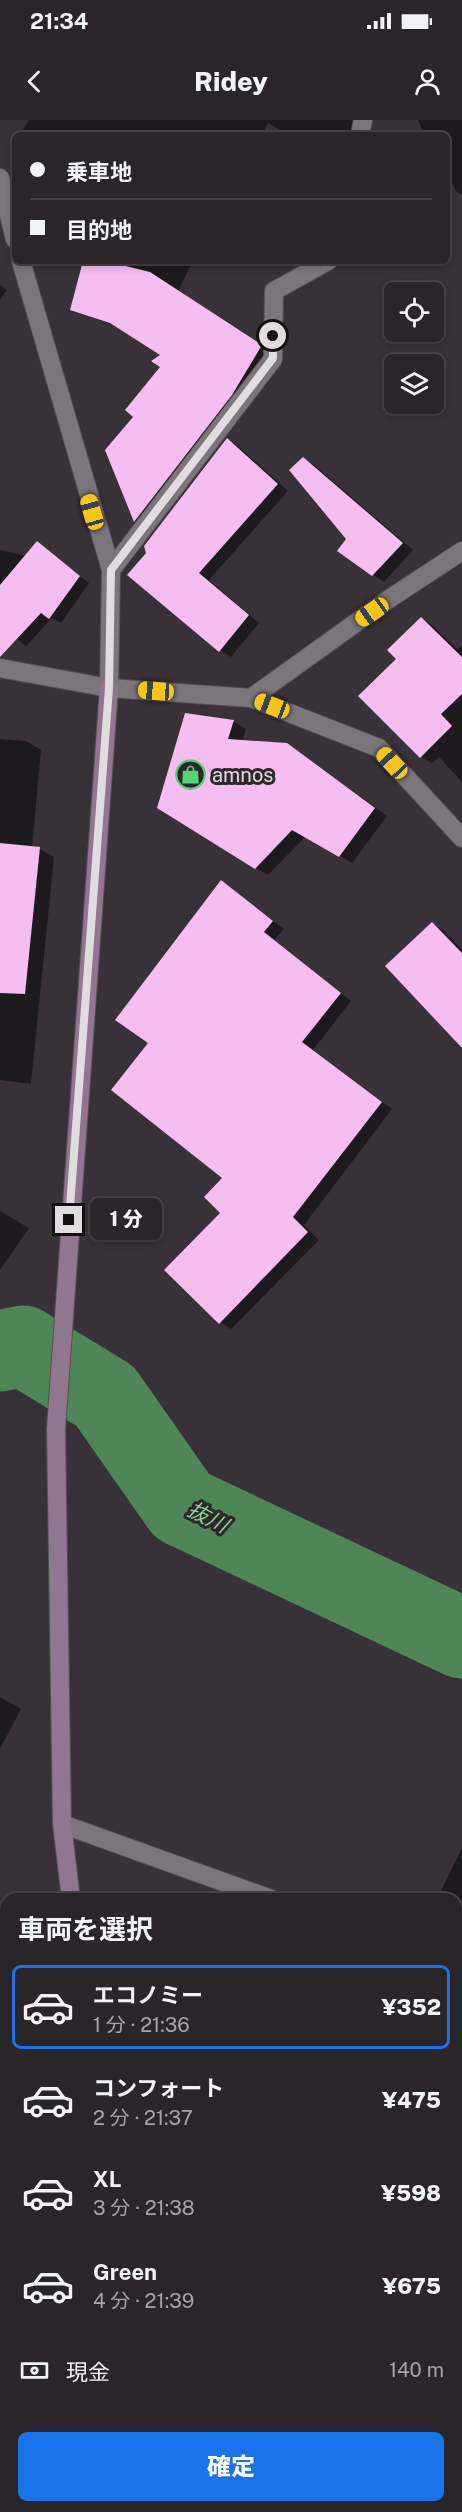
<!DOCTYPE html>
<html lang="ja">
<head>
<meta charset="utf-8">
<style>
  :root { --surface:#2a2529; --page:#363135; --text:#f1f3f6; --muted:#a5a5a8; --line:#464246; --accent:#1a73e8 }
  body { margin:0; font-family:"Public Sans","Noto Sans JP",sans-serif; background:var(--page); color:var(--text); height:100vh; display:flex; flex-direction:column; font-size:22px; white-space:nowrap }
  * { box-sizing:border-box; margin:0 }
  p { font-size:20px; color:var(--muted) }
  .icon { flex:none; width:33px; height:33px; fill:none; stroke:currentColor; stroke-width:2; stroke-linecap:round; stroke-linejoin:round }
  .map { position:relative; flex:1; overflow:hidden }
  .drawer { position:absolute; left:0px; top:1773px; width:462px; height:620px; display:flex; flex-direction:column; background:var(--surface); border-radius:18px 18px 0 0; box-shadow:0 3px 9px #0003,0 0 0 2px var(--line) }
  .drawer>* { flex:none }
  .banner { position:absolute; left:12px; top:12px; width:438px; height:132px; border-radius:9px; box-shadow:0 3px 9px #0003,0 0 0 2px var(--line); display:grid; align-content:center; height:132px; padding:0 18px; background:var(--surface) }
  .controls { position:absolute; left:384px; top:162px; display:grid; gap:12px }
  .controls a { display:grid; place-items:center; width:60px; height:60px; border-radius:9px; background:var(--surface); box-shadow:0 3px 9px #0003,0 0 0 2px var(--line); font-size:30px }
  .end { position:absolute; width:27px; height:27px; margin:-14px; border:8px solid #e0dcdf; background:#111; box-shadow:0 0 0 3px #111 }
  .from { border-radius:50% }
  .bubble { position:absolute; height:42px; border-radius:9px; background:var(--surface); box-shadow:0 3px 9px #0003,0 0 0 2px var(--line); font-size:20px; font-weight:800; line-height:42px; text-align:center }
  .car { position:absolute; width:18px; height:36px; margin:-18px -9px; border-radius:8px; box-shadow:0 0 4px 2px #0007; background:linear-gradient(#f5c518 24%,#345 0 40%,#f5c518 0 76%,#345 0 86%,#f5c518 0) }
  .banner b { display:flex; align-items:center; gap:21px; height:57px; font-size:22px }
  .banner b+b { border-top:2px solid var(--line) }
  .banner i { width:15px; height:15px; background:var(--text) }
  ul { padding:0; list-style:none }
  li { display:flex; align-items:center; gap:18px; height:84px; margin:0 12px 9px; padding:0 6px; border:3px solid transparent; border-radius:9px }
  li div { flex:1 }
  li b { display:block; font-size:22px }
  li em { font-style:normal; font-weight:800 }
  li.current { border-color:var(--accent) }
  li>.icon { width:54px; height:54px; stroke-width:1.5 }
  h2 { padding:0 18px; font-size:27px; line-height:72px }
  .pay { display:flex; align-items:center; gap:15px; height:66px; padding:0 18px; font-size:22px }
  .pay p { margin-inline-start:auto }
  .button { display:flex; gap:12px; margin-top:auto; padding:12px 18px }
  .button a { flex:1; height:69px; border-radius:9px; background:var(--accent); color:#fff; font-size:24px; font-weight:800; line-height:69px; text-align:center }
  .status { display:flex; justify-content:space-between; align-items:center; height:42px; padding:0 30px; background:var(--surface); direction:ltr }
  .status svg { height:16px; fill:currentColor }
  header { display:flex; justify-content:space-between; align-items:center; height:78px; padding:0 18px; background:var(--surface); font-size:27px; font-weight:800 }
  .map>svg:first-child { display:block }
  .shadow { fill:#0007 }
  .lines { fill:none; stroke-linecap:round; stroke-linejoin:round }
  .river { stroke:#4e8658; stroke-width:81 }
  .building { fill:#f5bdf0 }
  .street-casing { stroke:#555054; stroke-width:20 }
  .secondary-casing { stroke:#555054; stroke-width:20 }
  .street { stroke:#7d757c; stroke-width:18 }
  .secondary { stroke:#90768e; stroke-width:18 }
  .route { stroke:#e0dcdf; stroke-width:8 }
  .labels { text-anchor:middle; dominant-baseline:central; stroke-width:6; stroke-linejoin:round; paint-order:stroke }
  .poi-label { font-size:20px; fill:#e0dcdf; stroke:#2e282d; text-anchor:start }
  .water-label { font-size:21px; font-style:italic; fill:#85d694; stroke:#2e282d }
</style>
</head>
<body>
<div class="status"><b>21:34</b><svg viewBox="0 0 49 12"><path d="M0 12V9h3v3zM5 12V6h3v6zM10 12V3h3v9zM15 12V0h3v12zM26 1h20v11H26zM47 4h2v5h-2z"/></svg></div>
<header><svg class="icon" aria-label="back" viewBox="0 0 24 24"><path d="M15 5l-7 7 7 7"/></svg>Ridey<svg class="icon" aria-label="person" viewBox="0 0 24 24"><circle cx="12" cy="8" r="4"/><path d="M4 21q1-7 8-7t8 7"/></svg></header>
<div class="map">
<svg width="462" height="2392" viewBox="0 0 462 2392">
  <rect width="100%" height="100%" fill="#383137"/>
  <g class="shadow">
    <polygon points="29,0 357,0 348,15 289,15 268,3 262,15 20,15"/>
    <polygon points="418,0 462,0 462,75 456,71 447,53 447,15 424,15"/>
    <polygon points="15,23 15,34 10,31"/>
    <polygon points="84,141 193,141 178,171 273,233 146,407 135,401 107,330 135,296 162,247 163,235 121,208 72,189"/>
    <polygon points="0,165 7,170 0,180"/>
    <polygon points="227,320 238,326 288,371 209,460 259,503 231,537 220,530 148,433"/>
    <polygon points="303,339 314,345 413,430 384,462 339,430 348,419"/>
    <polygon points="37,423 89,463 61,503 52,498 26,526 0,507 0,430 26,436"/>
    <polygon points="421,498 432,505 457,529 462,525 462,662 439,637 432,643 421,637 360,576 398,539"/>
    <polygon points="186,594 234,602 246,609 242,621 287,624 387,696 352,743 306,716 268,755 256,748"/>
    <polygon points="0,619 26,621 41,630 32,728 40,729 54,737 31,964 0,960"/>
    <polygon points="221,762 284,809 274,820 351,881 313,930 392,989 304,1105 319,1120 231,1209 220,1202 225,1058 150,923"/>
    <polygon points="432,803 443,810 462,830 462,910"/>
    <polygon points="0,1091 29,1108 0,1150"/>
    <polygon points="0,1577 21,1589 0,1629"/>
    <polygon points="462,1728 462,1809 456,1806 456,1779 437,1779"/>
    <polygon points="0,1839 6,1842 0,1858"/>
    <polygon points="456,1919 462,1922 462,2110 456,2107"/>
    <polygon points="462,2352 462,2392 429,2392 434,2386 456,2386 456,2359"/>
  </g>
  <g class="lines">
    <polyline class="river" points="0,1231 23,1226 105,1276 182,1386 462,1518"/>
  </g>
  <g class="building">
    <polygon points="83,141 105,141 150,152 262,225 232,275 134,402 105,330 133,297 125,290 160,247 151,241 160,235 110,203 70,190"/>
    <polygon points="227,318 278,364 199,453 249,495 219,532 127,455 146,433 144,426"/>
    <polygon points="303,337 403,423 372,456 337,431 346,419 289,350"/>
    <polygon points="37,421 80,456 49,499 41,493 0,537 0,465"/>
    <polygon points="421,497 462,537 462,574 441,594 452,606 420,638 358,576 396,539 387,530"/>
    <polygon points="185,593 234,600 228,619 287,623 375,688 339,737 292,710 255,749 157,688"/>
    <polygon points="0,723 40,727 25,874 0,873"/>
    <polygon points="221,760 273,801 264,812 341,873 302,922 382,982 293,1097 308,1112 219,1204 164,1150 220,1093 204,1077 222,1058 111,970 148,923 115,900"/>
    <polygon points="432,802 462,833 462,928 385,846"/>
  </g>
  <g class="lines">
    <defs>
      <g id="street">
        <polyline points="360,15 363,0"/>
        <polyline points="0,58 15,119"/>
        <polyline points="21,141 111,450 109,568"/>
        <polyline points="111,450 273,239 274,171 328,141"/>
        <polyline points="0,548 109,568 251,578 379,628 462,718"/>
        <polyline points="251,578 389,479 462,431"/>
        <polyline points="62,1704 271,1779"/>
        <polyline points="456,1860 462,1863"/>
        <polyline points="0,2295 6,2296"/>
      </g>
      <g id="secondary">
        <polyline points="71,1779 62,1704 56,1309 109,568"/>
        <polyline points="228,2386 231,2392"/>
      </g>
    </defs>
    <use href="#street" class="street-casing"/>
    <use href="#secondary" class="secondary-casing"/>
    <use href="#street" class="street"/>
    <use href="#secondary" class="secondary"/>
  </g>
  <g class="lines">
    <polyline class="route" points="69,1100 109,568 111,450 273,238 273,216"/>
  </g>
  <defs>
    <symbol id="shop-ring" viewBox="-11 -11 22 22"><circle r="9.5" fill="#2e282d" stroke="#52d673" stroke-width="1.5"/><path d="M-5-2.5h2.3a2.7 3.5 0 0 1 5.4 0H5L5.5 6h-11ZM-1.5-2.5h3a1.5 2.3 0 0 0-3 0Z" fill="#52d673"/></symbol>
  </defs>
  <g fill-rule="evenodd">
    <use href="#shop-ring" x="174" y="638" width="33" height="33"/>
  </g>
  <g class="labels">
    <g class="poi-label">
      <text x="212" y="655">amnos</text>
    </g>
    <g class="water-label">
      <text transform="translate(208 1397) rotate(27)">抜川</text>
    </g>
  </g>
</svg>
<div class="controls">
<a><svg class="icon" aria-label="locate" viewBox="0 0 24 24"><circle cx="12" cy="12" r="6"/><path d="M12 2v4M12 18v4M2 12h4M18 12h4"/></svg></a>
<a><svg class="icon" aria-label="layers" viewBox="0 0 24 24"><path d="M12 4l9 5-9 5-9-5zM3 14l9 5 9-5"/></svg></a>
</div>
<i class="end from" style="left:273px;top:216px"></i>
<i class="end" style="left:69px;top:1100px"></i>
<div class="bubble" style="left:90px;top:1078px;width:72px">1 分</div>
<i class="car" style="left:92px;top:392px;rotate:344deg"></i>
<i class="car" style="left:372px;top:492px;rotate:235deg"></i>
<i class="car" style="left:156px;top:571px;rotate:274deg"></i>
<i class="car" style="left:272px;top:586px;rotate:291deg"></i>
<i class="car" style="left:392px;top:643px;rotate:317deg"></i>
<div class="banner">
<b><i class="from"></i>乗車地</b>
<b><i></i>目的地</b>
</div>
<section class="drawer">
<h2>車両を選択</h2>
<ul>
<li class="current"><svg class="icon" aria-label="car" viewBox="0 0 24 24"><path d="M5 17H2v-5l4-1 3-4h7l3 4 3 1v5h-3M9 17h6M6 11h13"/><circle cx="7" cy="17" r="2"/><circle cx="17" cy="17" r="2"/></svg><div><b>エコノミー</b><p>1 分 · 21:36</p></div><em>¥352</em></li>
<li><svg class="icon" aria-label="car" viewBox="0 0 24 24"><path d="M5 17H2v-5l4-1 3-4h7l3 4 3 1v5h-3M9 17h6M6 11h13"/><circle cx="7" cy="17" r="2"/><circle cx="17" cy="17" r="2"/></svg><div><b>コンフォート</b><p>2 分 · 21:37</p></div><em>¥475</em></li>
<li><svg class="icon" aria-label="car" viewBox="0 0 24 24"><path d="M5 17H2v-5l4-1 3-4h7l3 4 3 1v5h-3M9 17h6M6 11h13"/><circle cx="7" cy="17" r="2"/><circle cx="17" cy="17" r="2"/></svg><div><b>XL</b><p>3 分 · 21:38</p></div><em>¥598</em></li>
<li><svg class="icon" aria-label="car" viewBox="0 0 24 24"><path d="M5 17H2v-5l4-1 3-4h7l3 4 3 1v5h-3M9 17h6M6 11h13"/><circle cx="7" cy="17" r="2"/><circle cx="17" cy="17" r="2"/></svg><div><b>Green</b><p>4 分 · 21:39</p></div><em>¥675</em></li>
</ul>
<div class="pay"><svg class="icon" aria-label="cash" viewBox="0 0 24 24"><path d="M3 7h18v10H3z"/><circle cx="12" cy="12" r="2"/></svg>現金<p>140 m</p></div>
<div class="button"><a>確定</a></div>
</section>
</div>
</body>
</html>
